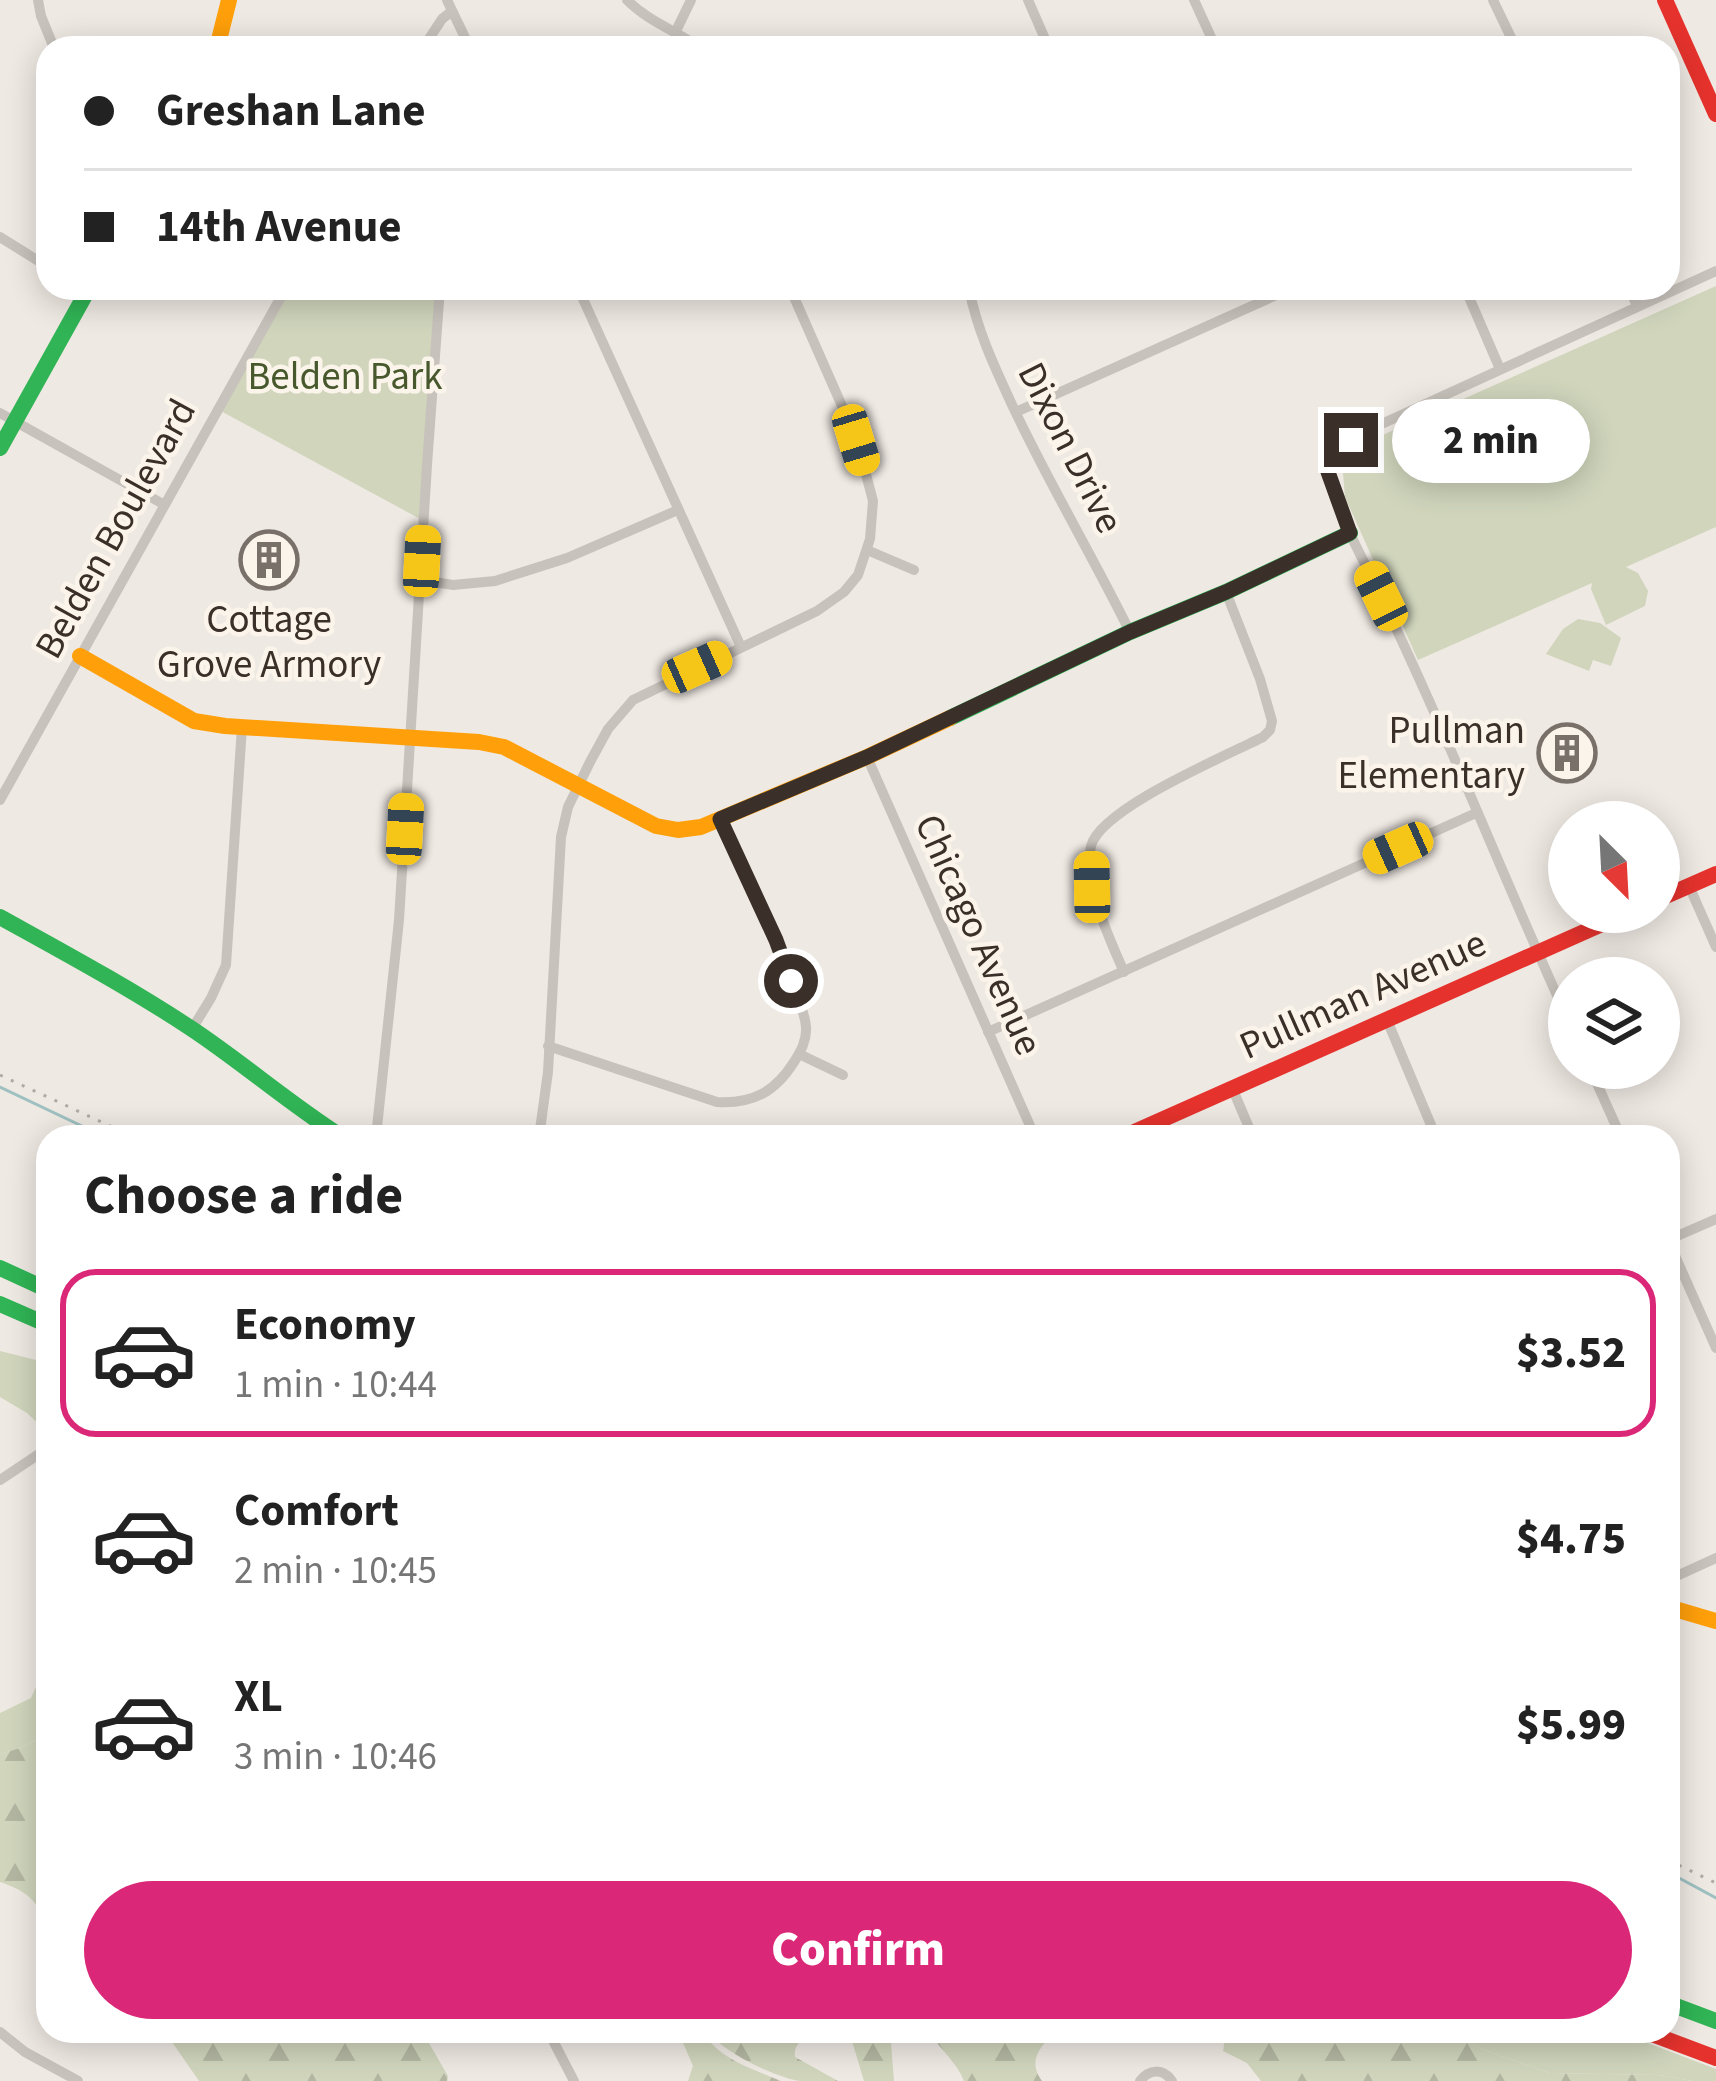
<!DOCTYPE html>
<html lang="en">
<head>
<meta charset="utf-8">
<style>
  :root { --surface:#fff; --page:#f2f2f2; --text:#222; --muted:#767676; --line:#e0e0e0; --accent:#db2777 }
  body { margin:0; font-family:"Source Sans 3",sans-serif; background:var(--page); color:var(--text); height:100vh; display:flex; flex-direction:column; font-size:45px; white-space:nowrap }
  * { box-sizing:border-box; margin:0 }
  p { font-size:39px; color:var(--muted) }
  .icon { flex:none; width:66px; height:66px; fill:none; stroke:currentColor; stroke-width:2; stroke-linecap:round; stroke-linejoin:round }
  .map { position:relative; flex:1; overflow:hidden }
  .details { position:absolute; left:36px; top:1125px; width:1644px; height:918px; display:flex; flex-direction:column; background:var(--surface); border-radius:36px; box-shadow:0 6px 30px #0003 }
  .details>* { flex:none }
  .guide { position:absolute; left:36px; top:36px; width:1644px; height:264px; border-radius:36px; box-shadow:0 6px 30px #0003; display:grid; align-content:center; height:264px; padding:0 48px; background:var(--surface) }
  .needle { width:78px; rotate:156deg }
  .controls { position:absolute; left:1548px; top:801px; display:grid; gap:24px }
  .controls a { display:grid; place-items:center; width:132px; height:132px; border-radius:50%; background:var(--surface); box-shadow:0 6px 30px #0003; font-size:60px }
  .end { position:absolute; width:54px; height:54px; margin:-27px; border:15px solid #3a2f29; background:#fff; box-shadow:0 0 0 6px #fff }
  .from { border-radius:50% }
  .bubble { position:absolute; height:84px; border-radius:42px; background:var(--surface); box-shadow:0 6px 30px #0003; font-size:39px; font-weight:800; line-height:84px; text-align:center }
  .car { position:absolute; width:36px; height:72px; margin:-36px -18px; border-radius:15px; box-shadow:0 0 9px 3px #0007; background:linear-gradient(#f5c518 24%,#345 0 40%,#f5c518 0 76%,#345 0 86%,#f5c518 0) }
  .guide b { display:flex; align-items:center; gap:42px; height:114px; font-size:45px }
  .guide b+b { border-top:3px solid var(--line) }
  .guide i { width:30px; height:30px; background:var(--text) }
  ul { padding:0; list-style:none }
  li { display:flex; align-items:center; gap:36px; height:168px; margin:0 24px 18px; padding:0 24px; border:6px solid transparent; border-radius:36px }
  li div { flex:1 }
  li b { display:block; font-size:45px }
  li em { font-style:normal; font-weight:800 }
  li.active { border-color:var(--accent) }
  li>.icon { width:108px; height:108px; stroke-width:1.5 }
  h2 { padding:0 48px; font-size:54px; line-height:144px }
  .primary-button { display:flex; gap:24px; margin-top:auto; padding:24px 48px }
  .primary-button a { flex:1; height:138px; border-radius:72px; background:var(--accent); color:#fff; font-size:48px; font-weight:800; line-height:138px; text-align:center }
  .map>svg:first-child { display:block }
  .green { fill:#d0d5bc }
  .forest { fill:url(#forest-firs) }
  .lines { fill:none; stroke-linecap:round; stroke-linejoin:round }
  .stream { stroke:#9ec0c1; stroke-width:3 }
  .street { stroke:#c8c2bc; stroke-width:10 }
  .fast { stroke:#30b455; stroke-width:16 }
  .slow { stroke:#ff9f0a; stroke-width:16 }
  .jam { stroke:#e5322d; stroke-width:16 }
  .rail { stroke:#b0aba6; stroke-width:3; stroke-dasharray:3 9; stroke-linecap:butt }
  .route { stroke:#3a2f29; stroke-width:15 }
  .labels { text-anchor:middle; dominant-baseline:central; stroke-width:9; stroke-linejoin:round; paint-order:stroke }
  .park-label { font-size:39px; fill:#47592c; stroke:#fbf4eb }
  .street-label { font-size:39px; fill:#3a2f29; stroke:#fbf4eb }
  .poi-label { font-size:39px; fill:#3a2f29; stroke:#fbf4eb }
</style>
</head>
<body>
<div class="map">
<svg width="1716" height="2081" viewBox="0 0 1716 2081">
  <defs>
    <pattern id="forest-firs" width="22" height="20" patternUnits="userSpaceOnUse" patternTransform="scale(3)"><rect width="22" height="20" fill="#d0d5bc"/><path d="M5 1l3.5 6h-7zM16 11l3.5 6h-7z" fill="#b3b7a2"/></pattern>
  </defs>
  <rect width="100%" height="100%" fill="#efe9e3"/>
  <g class="green">
    <polygon points="1716,286 1716,527 1626,567 1638,573 1648,591 1645,606 1606,625 1591,589 1592,583 1418,660 1345,497 1343,473 1367,442"/>
    <polygon points="286,288 440,288 424,521 217,409"/>
    <polygon points="1578,619 1600,623 1621,638 1611,666 1593,660 1589,671 1546,654 1563,629"/>
    <polygon points="0,1351 48,1363 48,1433 27,1413 0,1397"/>
    <polygon points="48,1684 48,1734 20,1748 0,1754 0,1713 31,1698 36,1687"/>
    <polygon points="1442,2031 1616,2031 1716,2069 1716,2081 1692,2081 1659,2075 1550,2073 1495,2054"/>
  </g>
  <g class="forest">
    <path d="M 48,1734 L 48,1927 C 35,1899 29,1892 0,1882 L 0,1754 L 20,1748 Z"/>
    <polygon points="160,2031 422,2031 448,2076 447,2081 199,2081 172,2042"/>
    <path d="M 678,2031 L 703,2031 C 717,2059 754,2069 781,2081 L 688,2081 L 693,2066 Z"/>
    <path d="M 708,2031 L 820,2031 C 808,2036 793,2041 795,2057 L 838,2081 C 826,2081 812,2081 800,2081 C 778,2079 719,2050 708,2031 Z"/>
    <polygon points="849,2031 890,2031 894,2081 864,2081"/>
    <path d="M 929,2031 L 1055,2031 C 1040,2048 1027,2060 1042,2081 L 964,2081 C 957,2062 939,2049 929,2031 Z"/>
    <polygon points="1236,2031 1442,2031 1495,2054 1550,2073 1659,2075 1692,2081 1261,2081 1247,2063 1223,2051 1225,2039"/>
  </g>
  <g class="lines">
    <g class="stream">
      <polyline points="0,1087 105,1137"/>
      <polyline points="1668,1872 1716,1898"/>
    </g>
    <g class="street">
      <polyline points="38,0 41,16 54,48"/>
      <polyline points="447,0 470,48"/>
      <path d="M 627,0 C 649,22 675,30 700,48"/>
      <polyline points="1028,0 1049,48"/>
      <polyline points="1194,0 1216,48"/>
      <polyline points="1493,0 1516,48"/>
      <polyline points="676,31 691,0"/>
      <polyline points="423,48 442,19 452,11"/>
      <polyline points="0,237 48,267"/>
      <polyline points="578,288 741,647"/>
      <path d="M 969,288 C 977,331 996,370 1014,409 C 1050,485 1093,557 1130,632"/>
      <polyline points="1465,288 1500,369"/>
      <polyline points="1629,288 1637,306"/>
      <polyline points="1016,412 1292,288"/>
      <polyline points="0,413 163,504"/>
      <polyline points="867,550 914,570"/>
      <polyline points="421,580 453,585 495,581 567,558 678,510"/>
      <polyline points="867,757 1035,1137"/>
      <polyline points="0,800 286,288"/>
      <polyline points="1689,886 1716,947"/>
      <path d="M 1124,972 C 1110,940 1082,880 1091,846 C 1101,808 1226,756 1263,737 L 1270,730 L 1272,721 L 1260,679 L 1226,592"/>
      <polyline points="1387,1020 1436,1137"/>
      <path d="M 1569,1022 C 1502,875 1443,723 1372,578 C 1361,556 1325,489 1329,468 C 1333,448 1359,436 1375,427 L 1716,271"/>
      <polyline points="192,1029 211,998 226,965 242,727"/>
      <polyline points="988,1032 1476,813"/>
      <path d="M 548,1046 L 717,1102 C 753,1104 775,1092 794,1062 C 801,1051 807,1040 806,1027 C 805,1012 797,997 792,983 C 771,926 745,873 720,819"/>
      <polyline points="799,1054 843,1075"/>
      <polyline points="1590,1068 1621,1137"/>
      <polyline points="1233,1090 1253,1137"/>
      <polyline points="376,1137 399,920 427,465 440,288"/>
      <polyline points="539,1137 548,1072 561,837 568,807 590,762 608,729 633,700 817,611 844,592 858,575 870,539 873,501 857,440 790,288"/>
      <polyline points="1668,1240 1716,1348"/>
      <polyline points="1668,1240 1716,1219"/>
      <polyline points="0,1480 48,1448"/>
      <polyline points="1668,1580 1716,1558"/>
      <polyline points="548,2031 574,2081"/>
      <polyline points="0,2032 25,2052 78,2081"/>
      <path d="M 1140,2081 C 1149,2069 1163,2068 1172,2081"/>
    </g>
    <g class="fast">
      <polyline points="0,448 89,288"/>
      <polyline points="950,718 1130,632 1226,592 1350,533"/>
      <path d="M 0,917 C 65,953 130,988 192,1029 C 243,1063 290,1104 342,1137"/>
      <polyline points="0,1268 48,1290"/>
      <polyline points="0,1304 48,1325"/>
      <polyline points="1668,2003 1716,2021"/>
    </g>
    <g class="slow">
      <polyline points="217,48 229,0"/>
      <polyline points="80,656 194,721 225,726 479,742 504,747 656,826 678,830 701,827 867,757 950,718"/>
      <polyline points="1668,1607 1716,1621"/>
    </g>
    <g class="jam">
      <polyline points="1665,0 1716,114"/>
      <polyline points="1659,899 1716,874"/>
      <polyline points="1123,1137 1629,912"/>
      <polyline points="1644,2031 1716,2058"/>
    </g>
    <g class="rail">
      <polyline points="0,1075 134,1137"/>
      <polyline points="1668,1860 1716,1883"/>
    </g>
  </g>
  <g class="lines">
    <polyline class="route" points="791,981 776,940 720,819 867,757 1130,632 1226,592 1350,533 1328,472 1331,461 1351,440"/>
  </g>
  <defs>
    <symbol id="building-ring" viewBox="-11 -11 22 22"><circle r="9.5" fill="#fbf4eb" stroke="#79706a" stroke-width="1.5"/><path d="M-4-6H4V6H1V3H-1V6H-4ZM-2.5-4.3h1.7v1.8h-1.7ZM.8-4.3h1.7v1.8H.8ZM-2.5-1h1.7V.8h-1.7ZM.8-1h1.7V.8H.8Z" fill="#79706a"/></symbol>
  </defs>
  <g fill-rule="evenodd">
    <use href="#building-ring" x="236" y="527" width="66" height="66"/>
    <use href="#building-ring" x="1534" y="720" width="66" height="66"/>
  </g>
  <g class="labels">
    <g class="park-label">
      <text x="345" y="377">Belden Park</text>
    </g>
    <g class="street-label">
      <text transform="translate(1070 448) rotate(63)">Dixon Drive</text>
      <text transform="translate(116 529) rotate(-61)">Belden Boulevard</text>
      <text transform="translate(978 935) rotate(66)">Chicago Avenue</text>
      <text transform="translate(1363 995) rotate(-24)">Pullman Avenue</text>
    </g>
    <g class="poi-label">
      <text x="269" y="620">Cottage<tspan x="269" dy="45">Grove Armory</tspan></text>
      <text x="1525" y="731" text-anchor="end">Pullman<tspan x="1525" dy="45">Elementary</tspan></text>
    </g>
  </g>
</svg>
<div class="controls">
<a><svg class="needle" viewBox="-14 -14 28 28"><path d="M0-13l5 13h-10z" fill="#e53935"/><path d="M0 13l5-13h-10z" fill="#767676"/></svg></a>
<a><svg class="icon" aria-label="layers" viewBox="0 0 24 24"><path d="M12 4l9 5-9 5-9-5zM3 14l9 5 9-5"/></svg></a>
</div>
<i class="end from" style="left:791px;top:981px"></i>
<i class="end" style="left:1351px;top:440px"></i>
<div class="bubble" style="left:1392px;top:399px;width:198px">2 min</div>
<i class="car" style="left:856px;top:440px;rotate:163deg"></i>
<i class="car" style="left:422px;top:561px;rotate:3deg"></i>
<i class="car" style="left:1381px;top:596px;rotate:334deg"></i>
<i class="car" style="left:697px;top:667px;rotate:66deg"></i>
<i class="car" style="left:405px;top:829px;rotate:3deg"></i>
<i class="car" style="left:1398px;top:848px;rotate:246deg"></i>
<i class="car" style="left:1092px;top:887px;rotate:359deg"></i>
<div class="guide">
<b><i class="from"></i>Greshan Lane</b>
<b><i></i>14th Avenue</b>
</div>
<section class="details">
<h2>Choose a ride</h2>
<ul>
<li class="active"><svg class="icon" aria-label="car" viewBox="0 0 24 24"><path d="M5 17H2v-5l4-1 3-4h7l3 4 3 1v5h-3M9 17h6M6 11h13"/><circle cx="7" cy="17" r="2"/><circle cx="17" cy="17" r="2"/></svg><div><b>Economy</b><p>1 min · 10:44</p></div><em>$3.52</em></li>
<li><svg class="icon" aria-label="car" viewBox="0 0 24 24"><path d="M5 17H2v-5l4-1 3-4h7l3 4 3 1v5h-3M9 17h6M6 11h13"/><circle cx="7" cy="17" r="2"/><circle cx="17" cy="17" r="2"/></svg><div><b>Comfort</b><p>2 min · 10:45</p></div><em>$4.75</em></li>
<li><svg class="icon" aria-label="car" viewBox="0 0 24 24"><path d="M5 17H2v-5l4-1 3-4h7l3 4 3 1v5h-3M9 17h6M6 11h13"/><circle cx="7" cy="17" r="2"/><circle cx="17" cy="17" r="2"/></svg><div><b>XL</b><p>3 min · 10:46</p></div><em>$5.99</em></li>
</ul>
<div class="primary-button"><a>Confirm</a></div>
</section>
</div>
</body>
</html>
